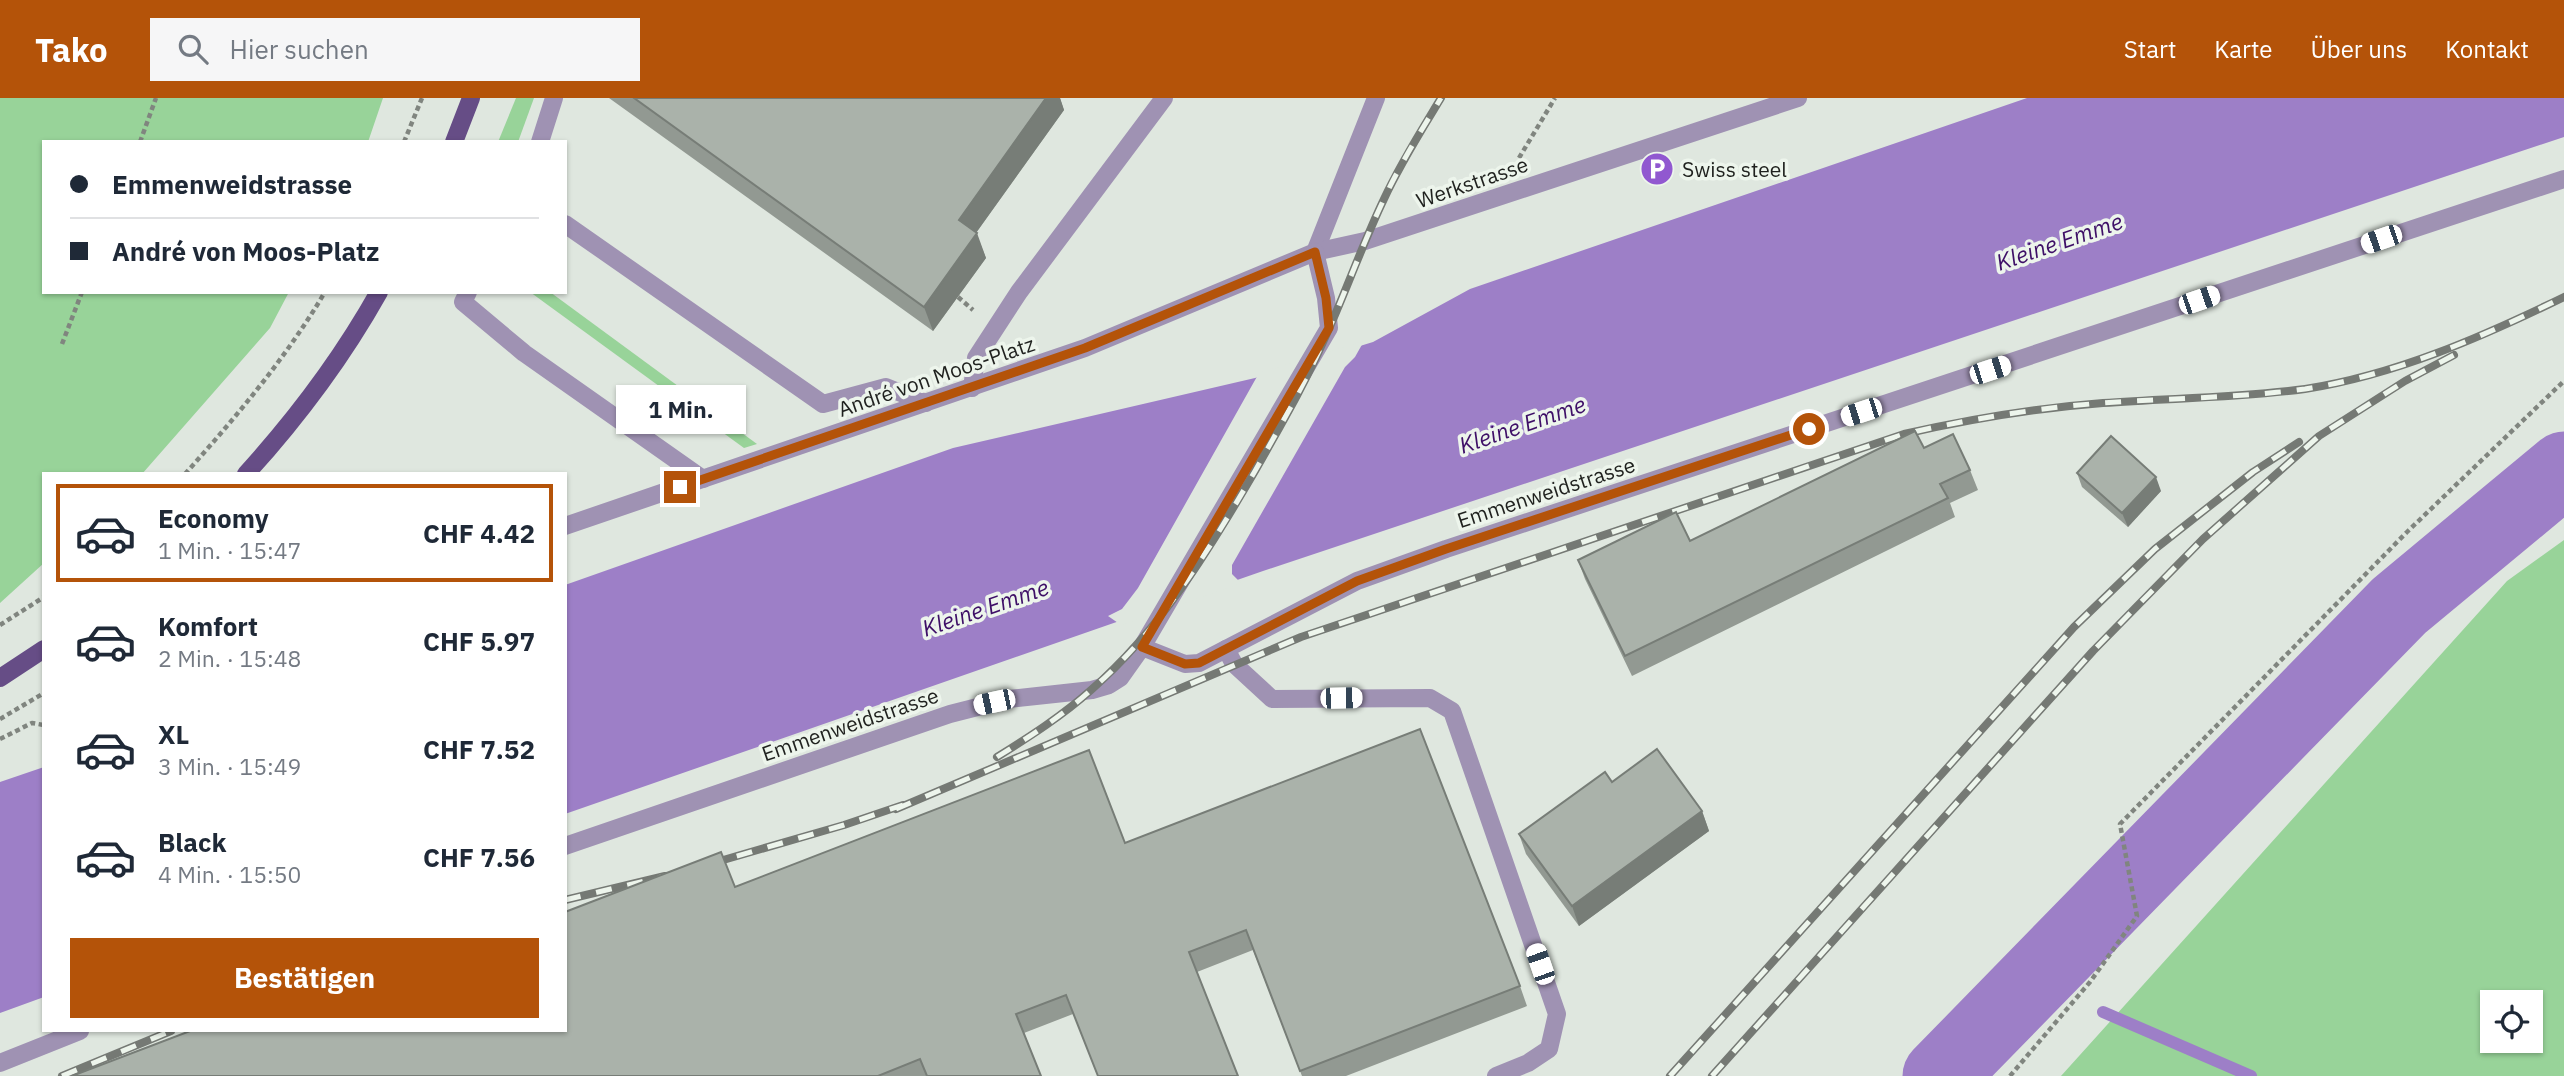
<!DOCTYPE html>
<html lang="de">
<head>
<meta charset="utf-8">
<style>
  :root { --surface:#fff; --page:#f6f6f7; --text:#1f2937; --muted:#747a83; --line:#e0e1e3; --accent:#b45309 }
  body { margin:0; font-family:"IBM Plex Sans",sans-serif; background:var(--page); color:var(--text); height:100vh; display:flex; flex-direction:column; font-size:26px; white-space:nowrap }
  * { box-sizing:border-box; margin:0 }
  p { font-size:23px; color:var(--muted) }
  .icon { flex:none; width:38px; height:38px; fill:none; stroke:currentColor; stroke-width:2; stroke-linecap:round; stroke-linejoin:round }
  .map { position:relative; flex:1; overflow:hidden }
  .details { position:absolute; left:42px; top:374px; width:525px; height:560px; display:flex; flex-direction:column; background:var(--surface); border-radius:0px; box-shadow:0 2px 5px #0004 }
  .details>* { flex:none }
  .banner { position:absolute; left:42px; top:42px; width:525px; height:154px; border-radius:0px; box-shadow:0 2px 5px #0004; display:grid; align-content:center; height:154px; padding:0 28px; background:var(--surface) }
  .controls { position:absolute; left:2480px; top:892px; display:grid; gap:14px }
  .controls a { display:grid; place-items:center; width:63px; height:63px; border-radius:0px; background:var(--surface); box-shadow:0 2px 5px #0004; font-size:35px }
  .end { position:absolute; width:32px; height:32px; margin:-16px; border:9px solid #b45309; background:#fff; box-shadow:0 0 0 4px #fff }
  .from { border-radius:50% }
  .bubble { position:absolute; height:49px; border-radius:0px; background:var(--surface); box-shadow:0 2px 5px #0004; font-size:23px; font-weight:700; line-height:49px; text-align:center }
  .car { position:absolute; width:21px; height:42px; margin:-21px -10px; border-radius:9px; box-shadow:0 0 5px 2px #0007; background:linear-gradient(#fff 24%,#345 0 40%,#fff 0 76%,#345 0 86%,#fff 0) }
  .banner b { display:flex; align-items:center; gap:24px; height:66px; font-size:26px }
  .banner b+b { border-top:2px solid var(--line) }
  .banner i { width:18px; height:18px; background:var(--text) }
  ul { padding:12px 0 0; list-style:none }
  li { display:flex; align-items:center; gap:21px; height:98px; margin:0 14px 10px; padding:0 14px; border:4px solid transparent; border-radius:0px }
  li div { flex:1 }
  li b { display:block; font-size:26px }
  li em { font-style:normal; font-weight:700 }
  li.on { border-color:var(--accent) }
  li>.icon { width:63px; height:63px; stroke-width:1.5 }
  .primary-button { display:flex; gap:14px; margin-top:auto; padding:14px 28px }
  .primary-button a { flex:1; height:80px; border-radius:0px; background:var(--accent); color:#fff; font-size:28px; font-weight:700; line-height:80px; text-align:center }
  header { display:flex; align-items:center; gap:42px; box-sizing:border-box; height:98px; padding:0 35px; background:var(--accent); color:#fff }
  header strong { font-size:33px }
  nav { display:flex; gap:38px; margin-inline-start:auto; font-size:24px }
  .search { width:490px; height:63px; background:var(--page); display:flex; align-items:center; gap:18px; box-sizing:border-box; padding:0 24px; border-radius:0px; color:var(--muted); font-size:26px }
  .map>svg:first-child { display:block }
  .green { fill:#98d399; fill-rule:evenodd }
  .water { fill:#9d7fc7 }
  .pier { fill:#dfe7df }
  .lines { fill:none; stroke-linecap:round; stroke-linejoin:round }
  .stream { stroke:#9d7fc7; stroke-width:12 }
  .river { stroke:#9d7fc7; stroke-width:75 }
  .path { stroke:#80857f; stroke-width:4.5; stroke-dasharray:5 3.5; stroke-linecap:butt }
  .service { stroke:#9f92b3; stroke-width:18 }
  .minor { stroke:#9f92b3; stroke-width:18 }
  .primary { stroke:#664d86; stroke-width:18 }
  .rail-casing { stroke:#757974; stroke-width:8 }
  .rail { stroke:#edf5ec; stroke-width:5; stroke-dasharray:16; stroke-linecap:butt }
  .wall { fill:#929992 }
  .shaded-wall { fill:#777d77 }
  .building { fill:#aab2aa; stroke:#777d77; stroke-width:2 }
  .route { stroke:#b45309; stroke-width:9 }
  .labels { text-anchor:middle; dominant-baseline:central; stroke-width:7; stroke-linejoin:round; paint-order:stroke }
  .poi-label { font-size:21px; fill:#1f211e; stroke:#edf5ec; text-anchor:start }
  .street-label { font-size:21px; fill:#1f211e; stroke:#edf5ec }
  .water-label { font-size:23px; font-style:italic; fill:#3e0f67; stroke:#edf5ec }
</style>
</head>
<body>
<header>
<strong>Tako</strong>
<div class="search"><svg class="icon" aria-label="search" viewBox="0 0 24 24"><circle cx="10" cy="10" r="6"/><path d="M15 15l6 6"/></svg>Hier suchen</div>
<nav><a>Start</a><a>Karte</a><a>Über uns</a><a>Kontakt</a></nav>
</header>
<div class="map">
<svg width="2564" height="978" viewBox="0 0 2564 978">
  <rect width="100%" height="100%" fill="#dfe7df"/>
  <g class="green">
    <polygon points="0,0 383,0 368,44 44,44 44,194 289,194 270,230 142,376 44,376 44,465 0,505"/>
    <polygon points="516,0 534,0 518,44 498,44"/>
    <polygon points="530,194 550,194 757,346 744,350"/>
    <path d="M 2564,442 L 2564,978 L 2061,978 L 2507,483 ZM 2492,905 L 2530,905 L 2530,943 L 2492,943 Z"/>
  </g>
  <g class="water">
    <polygon points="2027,0 2564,0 2564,39 1263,473 565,716 565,487 953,350 1255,280 1373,244 1470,191"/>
    <polygon points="44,669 44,899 0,915 0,684"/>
  </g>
  <polygon class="pier" points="1364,243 1355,259 1345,269 1232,467 1232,476 1241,485 1121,527 1108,518 1122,511 1138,490 1259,275"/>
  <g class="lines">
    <polyline class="stream" points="2103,914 2251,978"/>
    <polyline class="river" points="1940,978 2399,508 2564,371"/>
    <g class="path">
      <polyline points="140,44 156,0"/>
      <polyline points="404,44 422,0"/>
      <polyline points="1519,60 1555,0"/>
      <polyline points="958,199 973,212"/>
      <polyline points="62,246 82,194"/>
      <path d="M 185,376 C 236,319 286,260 325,194"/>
      <polyline points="0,527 44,499"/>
      <polyline points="0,621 44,595"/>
      <polyline points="0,641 32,625 44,627"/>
      <polyline points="2010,978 2090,884 2137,818 2120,726 2407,434 2564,283"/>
    </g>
    <g class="service">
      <polyline points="540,44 554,0"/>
      <polyline points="565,126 823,306 886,289 926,305"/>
      <polyline points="468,194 463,204 524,255 703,381"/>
      <polyline points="972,290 976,260 1019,194 1164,0"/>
      <polyline points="1226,551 1234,566 1272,601 1430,600 1452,613 1557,916 1549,951 1528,965 1496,978"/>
    </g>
    <g class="minor">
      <polyline points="1315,154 1376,0"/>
      <polyline points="565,428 1085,250 1315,154 1365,143 1798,0"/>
      <polyline points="1142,549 1329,230 1326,200 1315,154"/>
      <polyline points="565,748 950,616 1009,601 1092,592 1109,587 1120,580 1142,549 1185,566 1199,565 1357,483 1446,451 2564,81"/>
      <polyline points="0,965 80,933"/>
    </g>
    <g class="primary">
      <polyline points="454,44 471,0"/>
      <path d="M 246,376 C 296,321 342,260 379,194"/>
      <polyline points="0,580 44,551"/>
    </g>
    <defs>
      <g id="rail">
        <path d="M 997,659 C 1029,639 1062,618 1091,592 C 1161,531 1209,452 1255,373 C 1279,330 1304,288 1324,242 C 1345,196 1362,147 1384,101 C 1400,66 1421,33 1441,0"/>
        <path d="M 896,711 L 1301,539 L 1904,336 C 1970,321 2036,310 2103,305 C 2170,300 2238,300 2305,291 C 2395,277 2482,239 2564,199"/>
        <polyline points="706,767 844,727 903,707"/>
        <polyline points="565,802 665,778"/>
        <polyline points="62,978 171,933"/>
        <polyline points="1670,978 2074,529 2155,451 2253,374 2299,344"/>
        <polyline points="1712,978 2093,553 2203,441 2319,338 2405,283 2454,257"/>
      </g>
    </defs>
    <use href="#rail" class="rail-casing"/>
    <use href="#rail" class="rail"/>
  </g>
  <g class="wall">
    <polygon points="609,0 1060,0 1064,12 976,135 986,160 933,233"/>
    <polygon points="1924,350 1970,372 1978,392 1950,405 1955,419 1632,578 1585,481 1578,462 1690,443"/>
    <polygon points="2077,375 2161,393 2128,429 2082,389"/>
    <polygon points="1612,684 1702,713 1709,733 1579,828 1526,756 1519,736"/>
    <polygon points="1125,745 1520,888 1527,908 1346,978 1302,978 1253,852 1197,874 1073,916 1024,935 1041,978 72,978 735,789"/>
  </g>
  <g class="shaded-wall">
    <polygon points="1046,0 1060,0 1064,12 968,146 959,122"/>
    <polygon points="977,135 986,160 933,233 924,209"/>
    <polygon points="2156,379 2161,393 2128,429 2122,415"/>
    <polygon points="1702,713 1709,733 1579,828 1572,808"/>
  </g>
  <g class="building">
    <polygon points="634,0 1046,0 959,122 977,135 924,209"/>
    <polygon points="1915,333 1924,350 1953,336 1970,372 1940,386 1948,400 1625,558 1578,462 1676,414 1690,443"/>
    <polygon points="2111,338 2156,379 2122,415 2077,375"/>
    <polygon points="1420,631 1520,888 1300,973 1246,832 1189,854 1238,978 1098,978 1066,897 1016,916 1041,978 927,978 920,961 878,978 72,978 190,933 565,933 565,814 721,754 735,789 1089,652 1125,745"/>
    <polygon points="1657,651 1702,713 1572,808 1519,736 1605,674 1612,684"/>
  </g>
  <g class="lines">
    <polyline class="route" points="680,389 1085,250 1315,154 1326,200 1329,230 1142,549 1185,566 1199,565 1357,483 1446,451 1809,331"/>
  </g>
  <defs>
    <symbol id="parking-disc" viewBox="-11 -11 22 22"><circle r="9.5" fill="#9158d0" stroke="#edf5ec"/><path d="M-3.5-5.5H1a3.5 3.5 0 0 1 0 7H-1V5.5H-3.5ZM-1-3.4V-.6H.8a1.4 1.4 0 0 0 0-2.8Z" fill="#fff"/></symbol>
  </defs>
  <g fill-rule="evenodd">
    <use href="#parking-disc" x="1638" y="52" width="38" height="38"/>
  </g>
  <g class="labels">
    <g class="poi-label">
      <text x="1682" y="71">Swiss steel</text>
    </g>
    <g class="street-label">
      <text transform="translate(1472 84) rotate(-19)">Werkstrasse</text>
      <text transform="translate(936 278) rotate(-19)">André von Moos-Platz</text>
      <text transform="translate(1546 394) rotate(-18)">Emmenweidstrasse</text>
      <text transform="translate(850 626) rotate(-19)">Emmenweidstrasse</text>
    </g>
    <g class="water-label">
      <text transform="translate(2059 143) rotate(-19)">Kleine Emme</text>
      <text transform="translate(1522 326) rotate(-19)">Kleine Emme</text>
      <text transform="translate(985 509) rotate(-19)">Kleine Emme</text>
    </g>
  </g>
</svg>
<div class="controls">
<a><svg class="icon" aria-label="locate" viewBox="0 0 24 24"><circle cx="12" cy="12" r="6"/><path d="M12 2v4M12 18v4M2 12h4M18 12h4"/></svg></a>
</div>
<i class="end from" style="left:1809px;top:331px"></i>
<i class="end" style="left:680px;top:389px"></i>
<div class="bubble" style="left:616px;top:287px;width:130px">1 Min.</div>
<i class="car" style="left:2381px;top:141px;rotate:251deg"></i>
<i class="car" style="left:2199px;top:202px;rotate:71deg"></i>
<i class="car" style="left:1990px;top:272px;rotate:72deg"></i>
<i class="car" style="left:1861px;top:314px;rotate:252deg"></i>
<i class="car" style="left:1341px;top:600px;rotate:89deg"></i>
<i class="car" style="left:994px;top:604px;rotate:258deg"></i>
<i class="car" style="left:1540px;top:866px;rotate:341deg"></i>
<div class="banner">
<b><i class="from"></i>Emmenweidstrasse</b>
<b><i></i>André von Moos-Platz</b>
</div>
<section class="details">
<ul>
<li class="on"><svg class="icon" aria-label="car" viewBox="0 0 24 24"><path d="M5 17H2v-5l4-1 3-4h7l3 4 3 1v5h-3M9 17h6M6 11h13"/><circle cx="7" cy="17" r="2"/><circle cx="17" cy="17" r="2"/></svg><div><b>Economy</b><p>1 Min. · 15:47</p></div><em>CHF 4.42</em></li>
<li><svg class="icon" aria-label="car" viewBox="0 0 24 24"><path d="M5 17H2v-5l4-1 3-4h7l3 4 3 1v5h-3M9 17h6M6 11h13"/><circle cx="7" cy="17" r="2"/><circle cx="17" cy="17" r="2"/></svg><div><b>Komfort</b><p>2 Min. · 15:48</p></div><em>CHF 5.97</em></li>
<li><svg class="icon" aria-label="car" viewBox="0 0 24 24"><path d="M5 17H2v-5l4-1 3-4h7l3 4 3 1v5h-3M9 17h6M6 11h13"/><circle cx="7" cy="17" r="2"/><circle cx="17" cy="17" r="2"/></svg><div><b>XL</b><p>3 Min. · 15:49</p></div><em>CHF 7.52</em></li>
<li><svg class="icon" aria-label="car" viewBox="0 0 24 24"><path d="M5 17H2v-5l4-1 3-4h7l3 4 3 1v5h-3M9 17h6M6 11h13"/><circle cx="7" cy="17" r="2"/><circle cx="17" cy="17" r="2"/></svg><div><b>Black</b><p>4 Min. · 15:50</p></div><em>CHF 7.56</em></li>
</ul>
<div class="primary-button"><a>Bestätigen</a></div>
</section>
</div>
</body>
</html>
